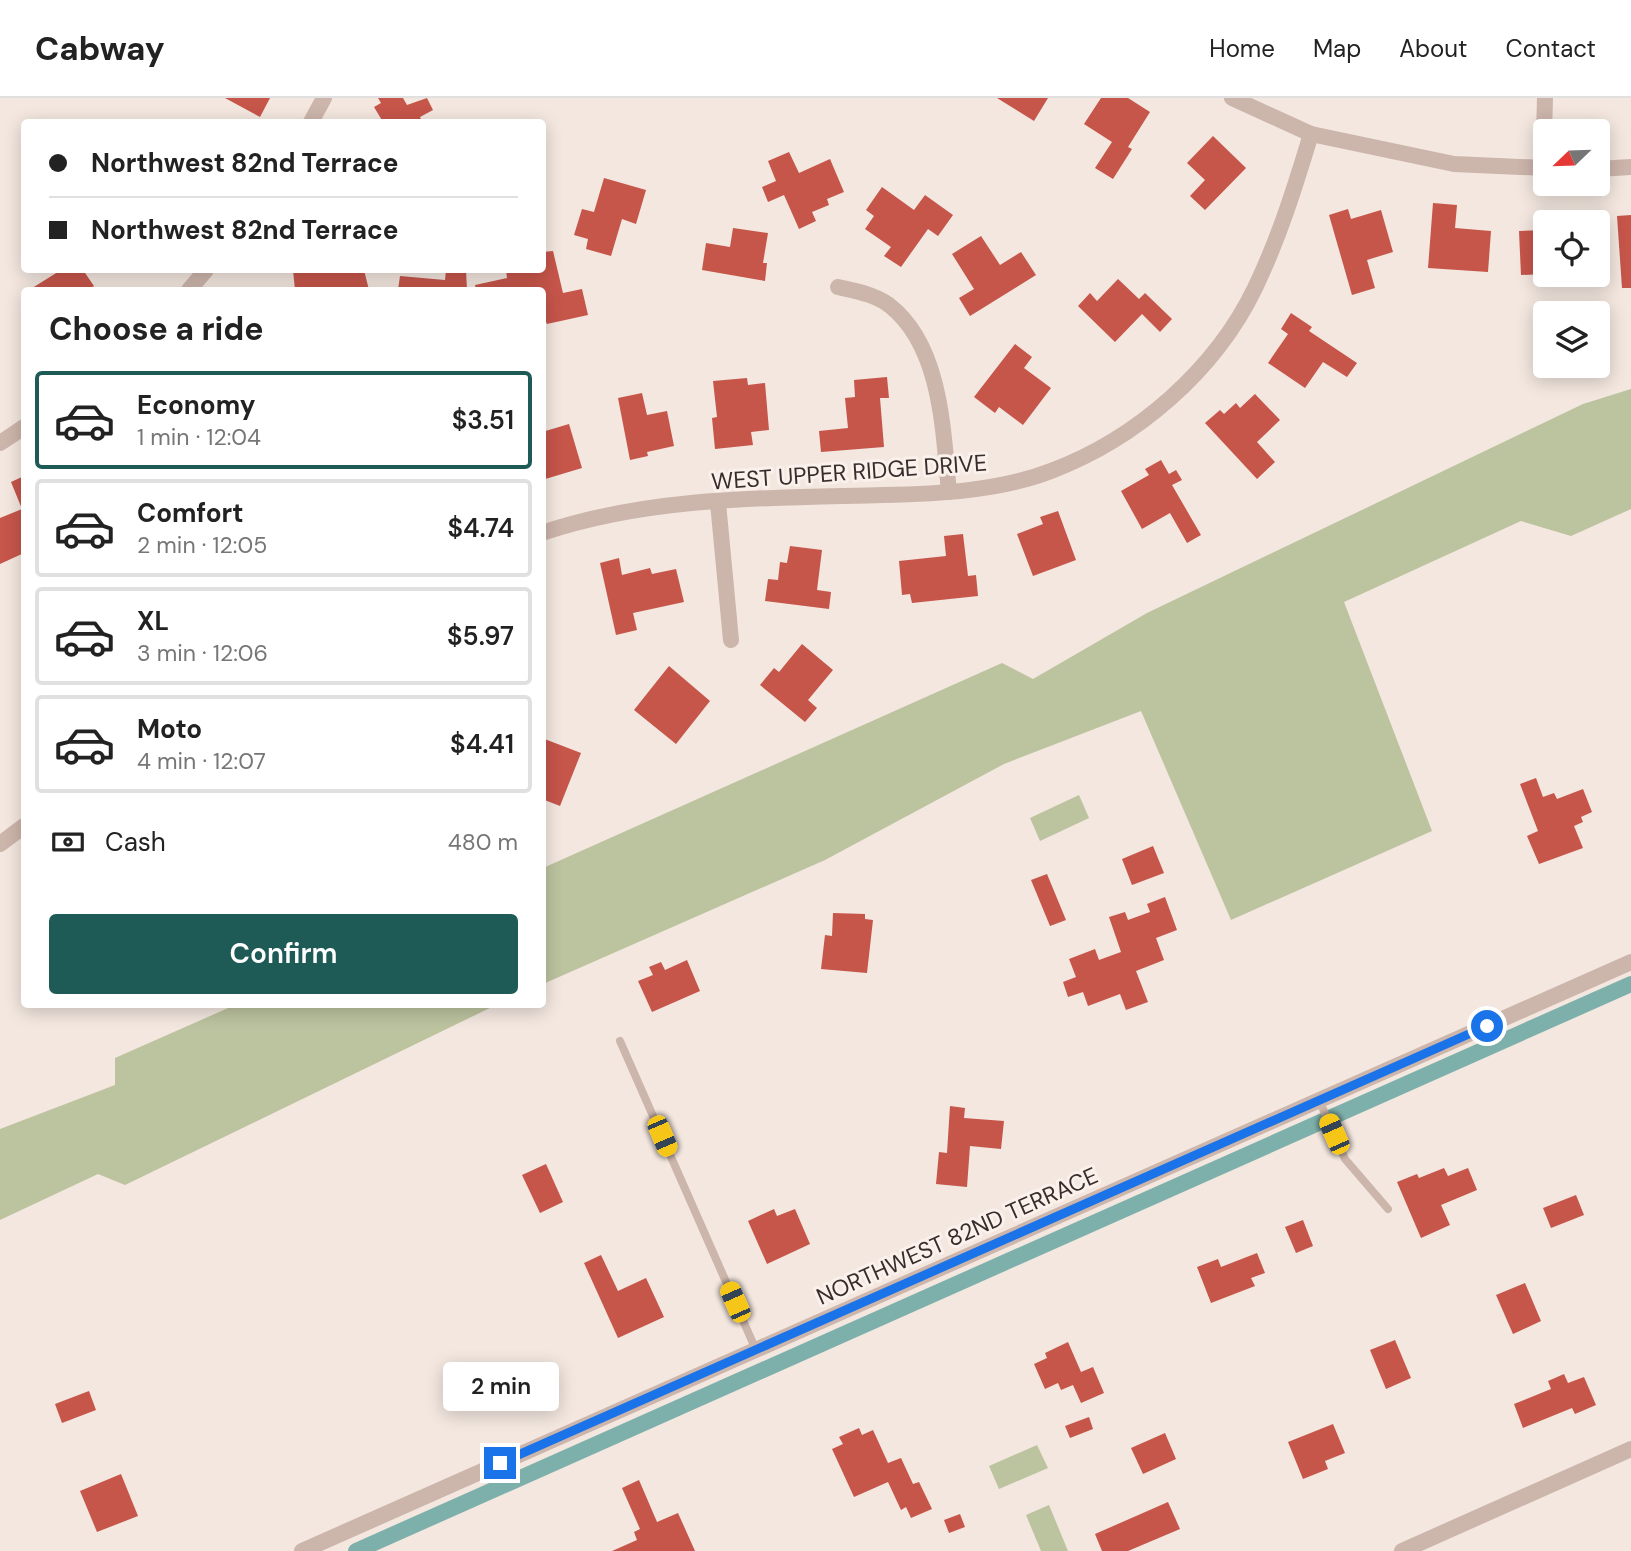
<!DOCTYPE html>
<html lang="en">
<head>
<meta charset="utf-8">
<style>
  :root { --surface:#fff; --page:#f6f6f6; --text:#222; --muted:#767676; --line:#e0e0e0; --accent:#1f5b56 }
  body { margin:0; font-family:"DM Sans",sans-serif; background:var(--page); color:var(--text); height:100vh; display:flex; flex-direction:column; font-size:26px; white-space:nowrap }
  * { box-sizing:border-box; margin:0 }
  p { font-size:23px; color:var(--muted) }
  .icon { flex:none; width:38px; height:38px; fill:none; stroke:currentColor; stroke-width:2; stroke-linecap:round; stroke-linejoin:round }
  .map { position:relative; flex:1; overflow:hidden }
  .panel { position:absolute; left:21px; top:189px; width:525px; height:721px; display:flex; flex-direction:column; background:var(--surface); border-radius:7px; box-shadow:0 4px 18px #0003 }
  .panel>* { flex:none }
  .banner { position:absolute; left:21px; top:21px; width:525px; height:154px; border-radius:7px; box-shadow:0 4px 18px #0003; display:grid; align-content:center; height:154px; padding:0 28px; background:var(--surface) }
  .needle { width:46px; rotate:247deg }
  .fabs { position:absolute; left:1533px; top:21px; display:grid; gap:14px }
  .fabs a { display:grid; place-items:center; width:77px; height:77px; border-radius:7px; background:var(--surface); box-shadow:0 4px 18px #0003; font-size:35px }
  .end { position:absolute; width:32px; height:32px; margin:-16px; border:9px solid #1a73e8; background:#fff; box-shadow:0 0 0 4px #fff }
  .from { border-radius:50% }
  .bubble { position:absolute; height:49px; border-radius:7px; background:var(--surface); box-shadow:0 4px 18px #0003; font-size:23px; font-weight:600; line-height:49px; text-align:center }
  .car { position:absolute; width:21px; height:42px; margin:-21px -10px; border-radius:9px; box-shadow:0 0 5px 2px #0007; background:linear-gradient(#f5c518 24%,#345 0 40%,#f5c518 0 76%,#345 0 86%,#f5c518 0) }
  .banner b { display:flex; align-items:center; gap:24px; height:66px; font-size:26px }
  .banner b+b { border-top:2px solid var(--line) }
  .banner i { width:18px; height:18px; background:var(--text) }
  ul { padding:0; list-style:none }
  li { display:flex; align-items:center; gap:21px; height:98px; margin:0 14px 10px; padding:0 14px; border:4px solid var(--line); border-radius:7px }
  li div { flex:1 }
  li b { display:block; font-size:26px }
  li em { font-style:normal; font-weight:600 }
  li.current { border-color:var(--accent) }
  li>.icon { width:63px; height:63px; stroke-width:1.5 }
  h2 { padding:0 28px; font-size:32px; line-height:84px }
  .pay { display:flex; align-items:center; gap:18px; height:77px; padding:0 28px; font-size:26px }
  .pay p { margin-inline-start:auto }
  .action { display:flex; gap:14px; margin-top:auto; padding:14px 28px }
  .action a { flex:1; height:80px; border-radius:7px; background:var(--accent); color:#fff; font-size:28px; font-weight:600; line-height:80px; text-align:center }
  header { display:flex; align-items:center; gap:42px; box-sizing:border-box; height:98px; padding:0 35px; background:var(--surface); border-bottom:2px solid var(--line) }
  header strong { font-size:33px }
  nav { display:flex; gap:38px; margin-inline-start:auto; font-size:24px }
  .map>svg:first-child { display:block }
  .green { fill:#bcc39f }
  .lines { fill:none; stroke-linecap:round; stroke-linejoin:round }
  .canal { stroke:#7eb0ab; stroke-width:16 }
  .building { fill:#c6554a }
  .lane { stroke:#ccb5ab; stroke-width:8 }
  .street { stroke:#ccb5ab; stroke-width:16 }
  .route { stroke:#1a73e8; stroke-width:9 }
  .labels { text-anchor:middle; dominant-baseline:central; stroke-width:6; stroke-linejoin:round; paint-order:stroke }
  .street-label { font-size:23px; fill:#392c2a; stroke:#faf1ec }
</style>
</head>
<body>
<header>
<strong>Cabway</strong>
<nav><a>Home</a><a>Map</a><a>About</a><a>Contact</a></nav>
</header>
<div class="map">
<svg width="1631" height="1453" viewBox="0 0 1631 1453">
  <rect width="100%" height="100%" fill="#f3e7df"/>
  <g class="green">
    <polygon points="1631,291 1631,411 1571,438 1521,423 1344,504 1432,733 1231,822 1141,613 1004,666 825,762 543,886 543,770 1002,565 1033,581 1147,515 1583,306"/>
    <polygon points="1079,697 1089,720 1040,743 1030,720"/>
    <polygon points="235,907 496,907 125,1087 98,1076 0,1122 0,1031 115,987 115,960"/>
    <polygon points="1037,1347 1048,1370 999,1391 989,1368"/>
    <polygon points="1049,1407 1068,1453 1041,1453 1026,1417"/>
  </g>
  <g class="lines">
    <polyline class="canal" points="356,1453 1631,886"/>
  </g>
  <g class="building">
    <polygon points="225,0 270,0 260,19"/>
    <polygon points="378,0 403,0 407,7 427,0 433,12 420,19 422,24 383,24 374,9 381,5"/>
    <polygon points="997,0 1048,0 1034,23"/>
    <polygon points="1101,0 1128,0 1150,14 1128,49 1132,51 1113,81 1095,70 1112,44 1084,26"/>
    <polygon points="1213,38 1246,70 1205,112 1190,98 1205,82 1187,65"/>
    <polygon points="789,54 799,75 830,61 844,94 827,101 829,107 812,114 816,123 799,131 784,97 768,104 762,89 776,83 768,63"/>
    <polygon points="604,80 646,92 636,126 622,121 611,158 586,151 588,141 574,137 582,111 594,114"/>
    <polygon points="882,89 914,112 925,97 953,117 938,138 928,131 901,169 884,158 891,149 865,131 874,118 866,112"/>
    <polygon points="1433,105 1457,107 1455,130 1491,133 1488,174 1428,170"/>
    <polygon points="1348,111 1351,121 1381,112 1393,154 1367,162 1375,190 1352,197 1329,117"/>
    <polygon points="1631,117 1631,190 1622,190 1617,118"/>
    <polygon points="733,130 768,135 763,165 767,165 765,183 702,172 706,145 730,149"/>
    <polygon points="1545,132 1545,176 1521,177 1519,133"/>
    <polygon points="981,138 1000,167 1021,154 1036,177 970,218 959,200 974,191 952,156"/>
    <polygon points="553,153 563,195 582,191 588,217 547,226 542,216 542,192 476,192 475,187 507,180 506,172 542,172 542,154"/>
    <polygon points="61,172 83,172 94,188 87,192 29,192"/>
    <polygon points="293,172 364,172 369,192 295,192"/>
    <polygon points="446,172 466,172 467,192 398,192 400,178 445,182"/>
    <polygon points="1118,181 1139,201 1145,195 1172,221 1160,234 1142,216 1115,244 1078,208 1090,195 1097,203"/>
    <polygon points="1291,215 1312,229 1309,233 1357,265 1347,279 1323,264 1305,290 1268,265 1288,236 1281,231"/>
    <polygon points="1015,246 1032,259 1024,270 1051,290 1023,327 999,309 995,315 974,299"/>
    <polygon points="887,279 889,300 880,300 884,349 821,354 819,333 848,330 845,300 855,299 854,282"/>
    <polygon points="747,280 748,287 765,285 769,332 751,334 753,347 715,351 712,320 717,319 713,283"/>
    <polygon points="642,295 647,317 667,313 674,348 647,354 648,358 630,362 618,300"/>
    <polygon points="1255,296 1280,322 1257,344 1275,364 1257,381 1205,325 1220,312 1224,316 1236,305 1240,310"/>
    <polygon points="569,326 582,370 542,382 542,334"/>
    <polygon points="1161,362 1169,376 1176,372 1182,382 1172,387 1201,437 1187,445 1170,415 1142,431 1121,393 1149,377 1145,371"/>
    <polygon points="24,378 24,455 0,466 0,420 22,411 11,384"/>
    <polygon points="1058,413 1076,462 1033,478 1017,436 1043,426 1040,419"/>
    <polygon points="963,436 968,478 976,477 978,498 912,505 910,496 902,497 899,463 946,458 944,438"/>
    <polygon points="790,448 822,452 817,492 831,494 829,511 765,503 768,481 778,482 780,464 787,465"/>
    <polygon points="619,460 622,477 650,470 652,476 676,471 684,504 633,515 637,532 616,537 600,465"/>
    <polygon points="802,546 833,572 808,602 817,610 805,624 760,587 774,570 779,574"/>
    <polygon points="669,568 710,603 676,646 634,612"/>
    <polygon points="542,640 581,655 560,708 542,701"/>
    <polygon points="1536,680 1543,699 1554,695 1557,701 1583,691 1592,714 1581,719 1583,724 1574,728 1583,750 1539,766 1527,738 1538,733 1520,686"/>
    <polygon points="1153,748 1164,775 1132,787 1122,761"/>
    <polygon points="1047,776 1066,822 1050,828 1031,782"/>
    <polygon points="1165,799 1177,832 1156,840 1164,862 1136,873 1148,904 1126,912 1120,896 1088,908 1083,894 1068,899 1063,884 1076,879 1069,861 1095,851 1099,862 1121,854 1109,819 1125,814 1128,822 1150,814 1147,806"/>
    <polygon points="833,815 865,816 865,821 873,822 867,875 821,871 825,837 832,838"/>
    <polygon points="687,862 700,893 652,914 638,883 653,877 649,869 661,864 665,872"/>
    <polygon points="950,1008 965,1010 964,1020 1004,1023 1001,1051 970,1048 967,1089 936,1086 939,1054 947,1055"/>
    <polygon points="546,1066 563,1104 540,1115 522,1077"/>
    <polygon points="1444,1070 1448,1078 1468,1070 1477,1092 1441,1107 1450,1127 1421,1140 1397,1084 1417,1076 1419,1080"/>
    <polygon points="1576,1097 1584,1117 1551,1130 1543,1110"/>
    <polygon points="774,1111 777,1118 795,1111 810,1146 767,1166 748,1123"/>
    <polygon points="1303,1122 1313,1148 1296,1155 1285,1129"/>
    <polygon points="1257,1155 1265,1175 1251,1180 1255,1188 1211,1205 1197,1169 1218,1161 1221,1169"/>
    <polygon points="601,1157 618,1193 646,1180 664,1219 618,1240 584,1165"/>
    <polygon points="1525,1185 1541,1223 1513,1236 1496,1197"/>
    <polygon points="1395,1242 1411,1280 1386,1291 1370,1252"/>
    <polygon points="1068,1244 1081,1274 1093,1269 1104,1295 1081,1305 1073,1287 1061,1292 1058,1285 1045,1291 1034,1266 1047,1260 1045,1255"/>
    <polygon points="1564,1276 1568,1285 1584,1279 1596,1307 1575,1316 1572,1310 1523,1330 1514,1306 1551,1291 1548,1283"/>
    <polygon points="89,1293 96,1312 62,1325 55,1306"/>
    <polygon points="1089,1319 1093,1331 1070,1340 1065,1328"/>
    <polygon points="1333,1326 1345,1355 1325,1363 1328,1371 1303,1381 1288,1344"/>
    <polygon points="859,1330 862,1337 873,1332 888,1365 901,1360 913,1386 919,1384 932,1411 911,1420 906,1409 901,1412 888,1384 854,1399 832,1351 843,1346 839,1339"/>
    <polygon points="1165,1335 1176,1361 1143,1376 1131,1350"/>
    <polygon points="121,1376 138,1418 97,1434 80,1393"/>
    <polygon points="639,1382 657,1424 678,1415 695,1453 612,1453 637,1442 634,1434 640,1431 622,1390"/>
    <polygon points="1168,1404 1180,1431 1128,1453 1102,1453 1095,1436"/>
    <polygon points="960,1416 965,1429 949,1435 944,1422"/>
  </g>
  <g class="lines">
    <g class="lane">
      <polyline points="620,943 756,1252"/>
      <polyline points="1319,1002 1345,1061 1388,1111"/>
    </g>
    <g class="street">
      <polyline points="1232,0 1311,36 1454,66 1545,70"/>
      <polyline points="311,24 324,0"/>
      <polyline points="1543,70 1545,0"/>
      <polyline points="1598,71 1631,69"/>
      <path d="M 838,189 C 855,193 874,196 889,207 C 942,248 943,334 949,394"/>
      <polyline points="189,192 206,172"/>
      <polyline points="0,345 24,329"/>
      <polyline points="718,405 731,542"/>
      <path d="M 542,435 C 651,398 771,400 883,397 C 938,396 999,393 1051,373 C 1136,341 1215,273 1255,190 C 1279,140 1295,89 1311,36"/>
      <polyline points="0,746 24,728"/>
      <polyline points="302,1453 1631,864"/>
      <polyline points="1402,1453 1631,1351"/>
    </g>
  </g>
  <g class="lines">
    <polyline class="route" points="500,1365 1487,928"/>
  </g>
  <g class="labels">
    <g class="street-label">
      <text transform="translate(849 374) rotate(-4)">WEST UPPER RIDGE DRIVE</text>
      <text transform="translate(957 1138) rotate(-24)">NORTHWEST 82ND TERRACE</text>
    </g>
  </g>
</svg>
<div class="fabs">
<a><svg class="needle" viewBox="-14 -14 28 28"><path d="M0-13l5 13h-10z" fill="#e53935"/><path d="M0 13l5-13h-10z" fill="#767676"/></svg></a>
<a><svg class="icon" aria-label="locate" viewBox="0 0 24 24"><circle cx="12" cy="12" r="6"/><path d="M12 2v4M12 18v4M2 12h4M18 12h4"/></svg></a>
<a><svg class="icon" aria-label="layers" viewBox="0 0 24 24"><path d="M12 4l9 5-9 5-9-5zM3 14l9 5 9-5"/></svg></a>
</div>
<i class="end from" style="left:1487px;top:928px"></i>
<i class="end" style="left:500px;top:1365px"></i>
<div class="bubble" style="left:443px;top:1264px;width:116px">2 min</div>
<i class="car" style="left:1334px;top:1036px;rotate:336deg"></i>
<i class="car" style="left:662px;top:1038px;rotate:157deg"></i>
<i class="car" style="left:735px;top:1204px;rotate:336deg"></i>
<div class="banner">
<b><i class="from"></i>Northwest 82nd Terrace</b>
<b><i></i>Northwest 82nd Terrace</b>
</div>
<section class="panel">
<h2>Choose a ride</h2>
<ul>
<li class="current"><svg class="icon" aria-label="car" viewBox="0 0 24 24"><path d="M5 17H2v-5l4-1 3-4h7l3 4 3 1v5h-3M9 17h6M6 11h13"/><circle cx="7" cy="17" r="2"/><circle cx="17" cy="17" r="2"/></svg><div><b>Economy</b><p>1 min · 12:04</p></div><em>$3.51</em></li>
<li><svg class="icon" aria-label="car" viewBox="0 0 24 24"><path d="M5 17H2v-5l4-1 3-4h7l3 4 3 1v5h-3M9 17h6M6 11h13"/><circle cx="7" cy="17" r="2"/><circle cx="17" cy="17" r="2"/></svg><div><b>Comfort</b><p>2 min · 12:05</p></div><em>$4.74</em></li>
<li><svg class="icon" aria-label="car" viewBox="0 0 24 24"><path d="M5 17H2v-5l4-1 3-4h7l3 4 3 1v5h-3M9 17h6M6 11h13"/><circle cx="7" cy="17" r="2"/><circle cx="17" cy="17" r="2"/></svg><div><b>XL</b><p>3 min · 12:06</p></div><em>$5.97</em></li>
<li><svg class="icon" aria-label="car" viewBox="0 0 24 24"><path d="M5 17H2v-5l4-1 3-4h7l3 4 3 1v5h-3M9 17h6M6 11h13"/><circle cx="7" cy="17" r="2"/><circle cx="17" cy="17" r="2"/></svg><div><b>Moto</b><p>4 min · 12:07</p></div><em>$4.41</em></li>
</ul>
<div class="pay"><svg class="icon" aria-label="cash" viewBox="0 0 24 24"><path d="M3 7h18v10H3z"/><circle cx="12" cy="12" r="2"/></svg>Cash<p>480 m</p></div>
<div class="action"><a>Confirm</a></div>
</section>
</div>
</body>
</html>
